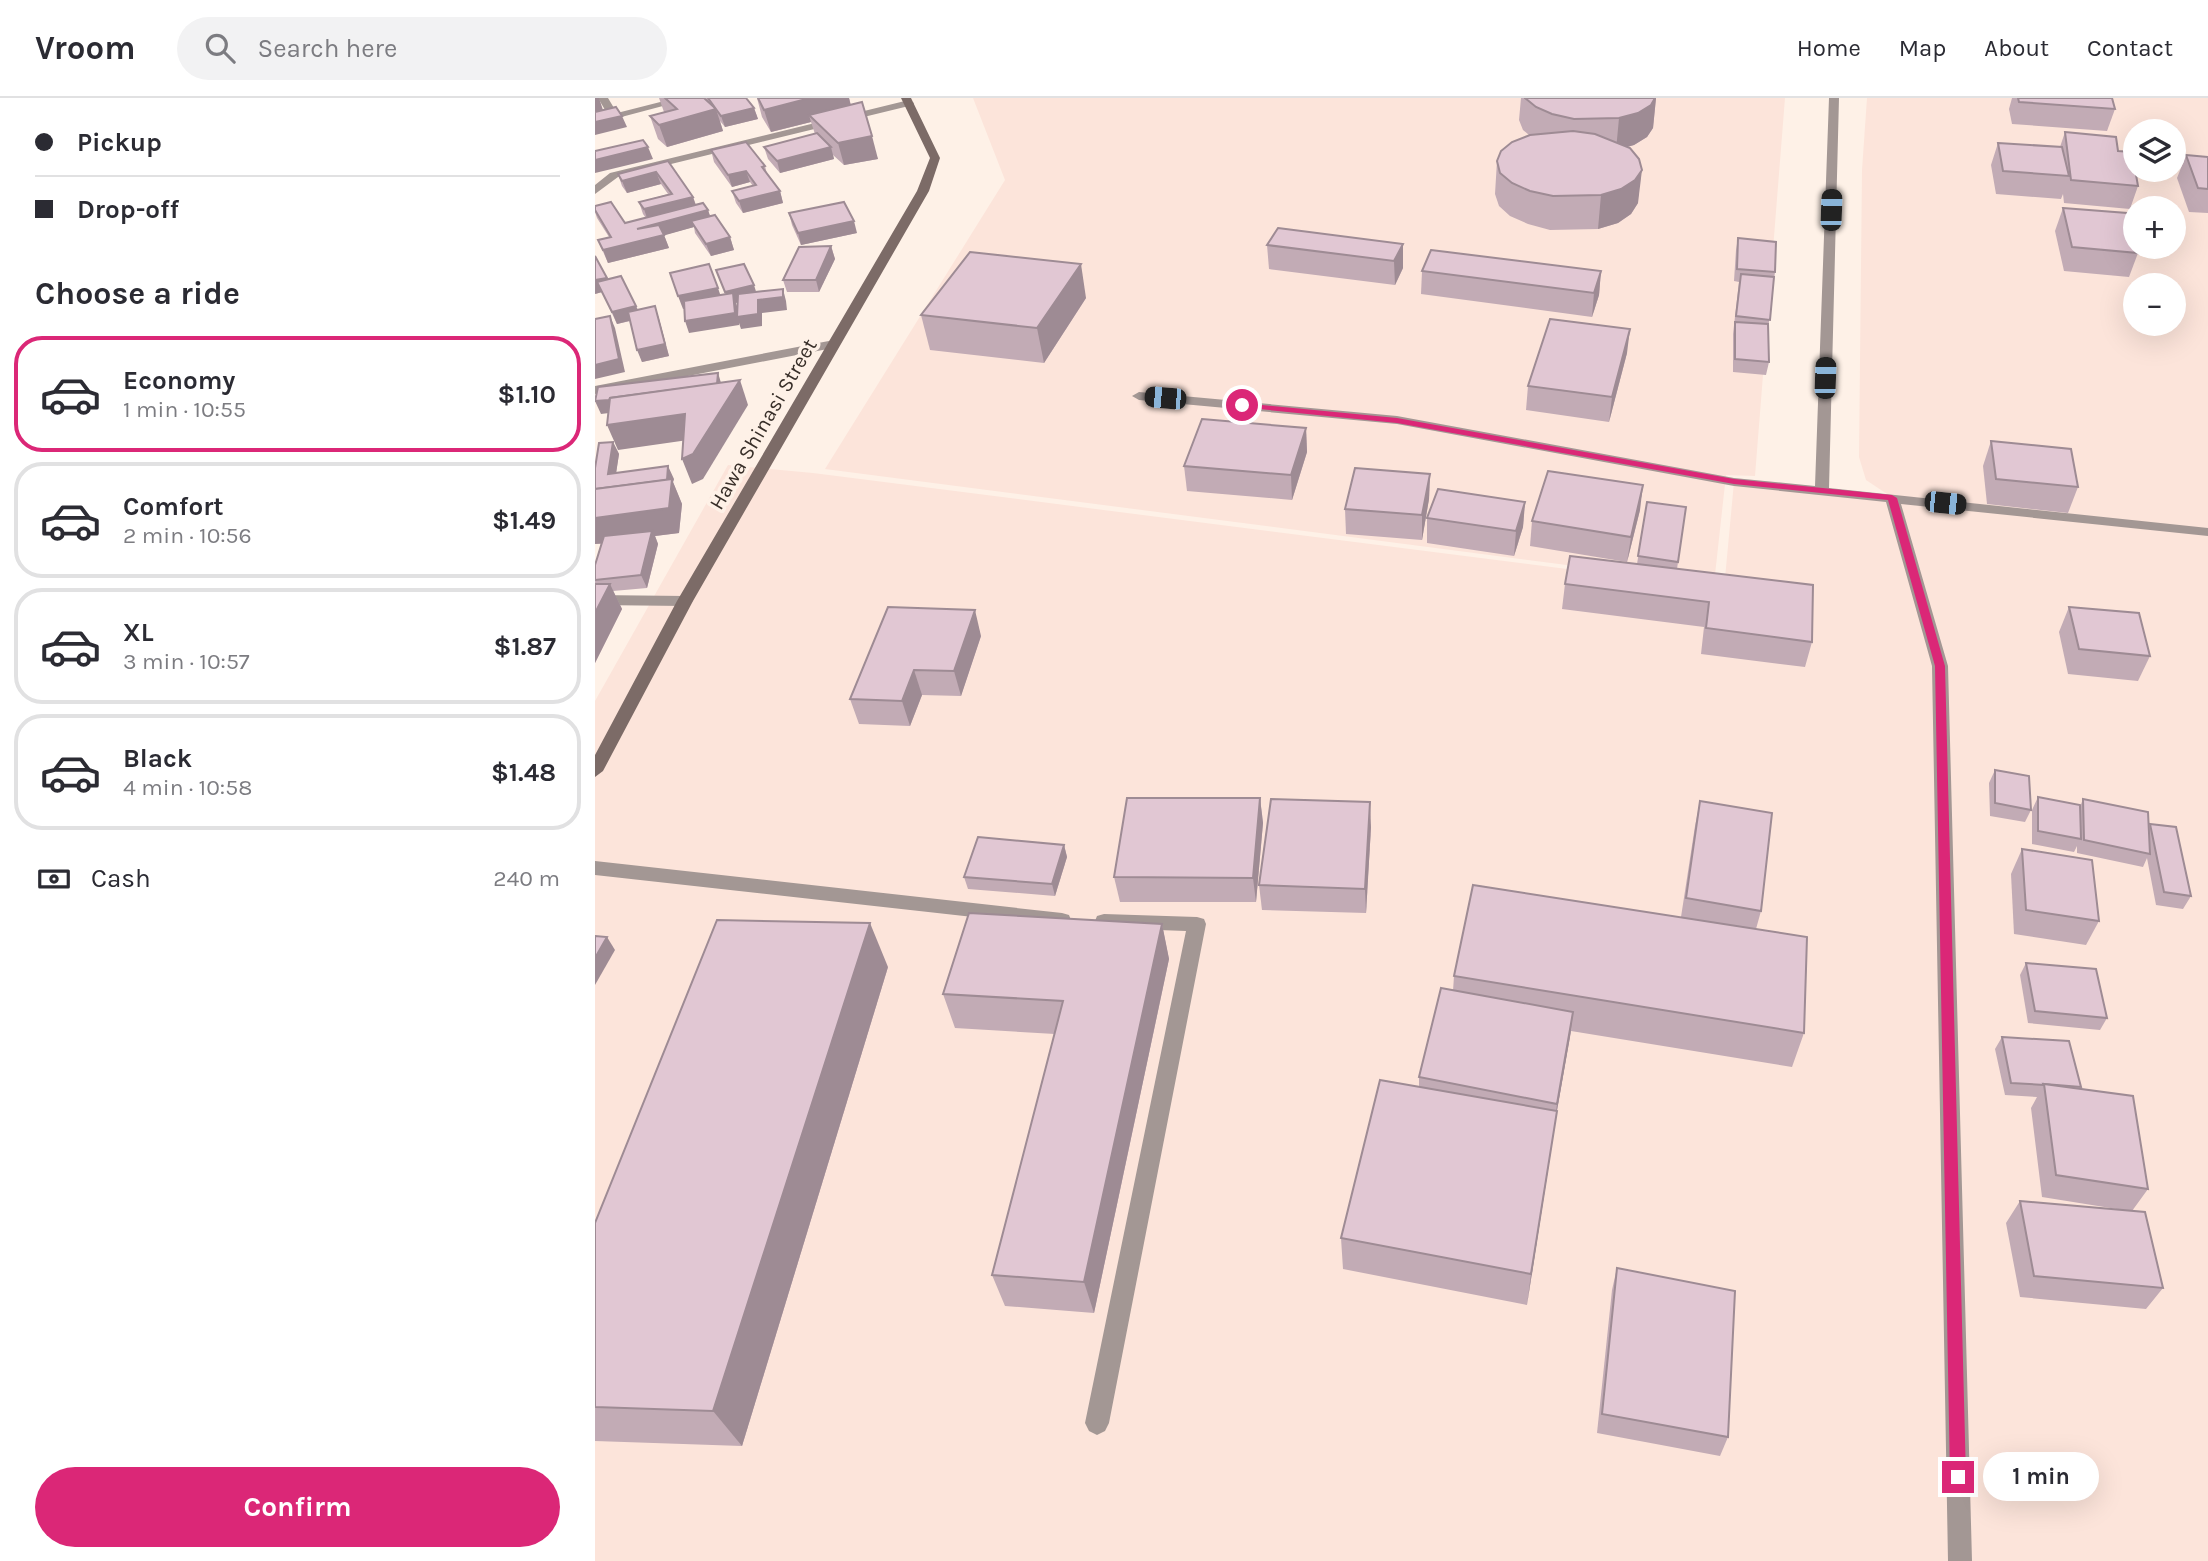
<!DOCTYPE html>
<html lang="en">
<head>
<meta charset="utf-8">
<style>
  :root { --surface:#fff; --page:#f2f2f3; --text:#2b2b33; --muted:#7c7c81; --line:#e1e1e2; --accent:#db2777 }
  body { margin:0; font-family:Karla,sans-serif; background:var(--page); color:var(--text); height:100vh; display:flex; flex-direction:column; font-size:26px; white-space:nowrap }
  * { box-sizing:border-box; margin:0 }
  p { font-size:23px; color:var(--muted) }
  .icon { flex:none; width:38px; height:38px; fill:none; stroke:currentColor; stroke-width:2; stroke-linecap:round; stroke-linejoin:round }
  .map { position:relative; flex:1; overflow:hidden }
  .drawer { display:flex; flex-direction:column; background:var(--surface); width:595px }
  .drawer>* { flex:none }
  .top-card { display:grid; align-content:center; height:154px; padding:0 35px; background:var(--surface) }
  .fabs { position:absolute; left:1528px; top:21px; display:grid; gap:14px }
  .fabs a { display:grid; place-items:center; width:63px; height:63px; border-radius:50%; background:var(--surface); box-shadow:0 7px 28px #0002; font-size:35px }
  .end { position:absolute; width:32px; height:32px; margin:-16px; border:9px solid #db2777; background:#fff; box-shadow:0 0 0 4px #fff }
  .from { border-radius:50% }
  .bubble { position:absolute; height:49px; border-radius:24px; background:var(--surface); box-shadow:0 7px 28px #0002; font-size:23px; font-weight:700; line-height:49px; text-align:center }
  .car { position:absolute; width:21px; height:42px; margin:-21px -10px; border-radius:9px; box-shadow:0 0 5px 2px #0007; background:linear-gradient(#222 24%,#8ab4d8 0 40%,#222 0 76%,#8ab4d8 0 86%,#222 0) }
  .top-card b { display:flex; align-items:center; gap:24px; height:66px; font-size:26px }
  .top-card b+b { border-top:2px solid var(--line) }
  .top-card i { width:18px; height:18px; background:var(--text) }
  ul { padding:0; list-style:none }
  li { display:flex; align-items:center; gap:21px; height:116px; margin:0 14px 10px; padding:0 21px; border:4px solid var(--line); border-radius:28px }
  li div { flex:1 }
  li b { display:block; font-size:26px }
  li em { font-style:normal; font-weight:700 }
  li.active { border-color:var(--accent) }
  li>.icon { width:63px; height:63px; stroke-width:1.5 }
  h2 { padding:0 35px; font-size:32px; line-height:84px }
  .pay { display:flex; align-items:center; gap:18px; height:77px; padding:0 35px; font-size:26px }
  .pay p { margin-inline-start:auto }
  .action { display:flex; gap:14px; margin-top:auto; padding:14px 35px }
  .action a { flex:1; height:80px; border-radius:42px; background:var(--accent); color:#fff; font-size:28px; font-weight:700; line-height:80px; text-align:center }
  header { display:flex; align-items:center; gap:42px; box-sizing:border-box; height:98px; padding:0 35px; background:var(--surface); border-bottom:2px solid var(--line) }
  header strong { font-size:33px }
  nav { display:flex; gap:38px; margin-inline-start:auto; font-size:24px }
  .search { width:490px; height:63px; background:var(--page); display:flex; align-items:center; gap:18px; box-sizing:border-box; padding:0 24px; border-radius:38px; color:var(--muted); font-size:26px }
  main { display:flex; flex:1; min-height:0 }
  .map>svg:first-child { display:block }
  .industrial { fill:#fce4da; fill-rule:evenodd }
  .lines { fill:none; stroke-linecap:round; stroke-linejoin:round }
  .lane { fill:#a39794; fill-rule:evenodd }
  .street { fill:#a39794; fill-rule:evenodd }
  .secondary { fill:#7c6b67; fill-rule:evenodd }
  .wall { fill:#c2abb5 }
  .shaded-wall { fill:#9e8b94 }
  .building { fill:#e1c7d3; stroke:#9e8b94; stroke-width:2 }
  .route { fill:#db2777 }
  .labels { text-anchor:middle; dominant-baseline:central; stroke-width:7; stroke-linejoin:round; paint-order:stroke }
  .far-street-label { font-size:21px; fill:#382f29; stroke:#fef1e7 }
</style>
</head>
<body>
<header>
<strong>Vroom</strong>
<div class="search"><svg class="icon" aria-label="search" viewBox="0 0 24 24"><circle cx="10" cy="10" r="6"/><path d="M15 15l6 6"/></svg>Search here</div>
<nav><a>Home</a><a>Map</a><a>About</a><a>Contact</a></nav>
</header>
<main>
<section class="drawer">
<div class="top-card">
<b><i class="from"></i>Pickup</b>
<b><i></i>Drop-off</b>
</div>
<h2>Choose a ride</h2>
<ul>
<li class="active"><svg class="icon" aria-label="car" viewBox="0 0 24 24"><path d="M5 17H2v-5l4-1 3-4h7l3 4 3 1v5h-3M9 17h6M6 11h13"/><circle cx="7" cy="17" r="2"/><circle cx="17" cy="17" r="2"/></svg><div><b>Economy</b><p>1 min · 10:55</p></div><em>$1.10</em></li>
<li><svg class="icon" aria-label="car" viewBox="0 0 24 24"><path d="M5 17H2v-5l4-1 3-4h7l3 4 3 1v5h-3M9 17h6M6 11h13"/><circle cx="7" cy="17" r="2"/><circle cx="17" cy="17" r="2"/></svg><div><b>Comfort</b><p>2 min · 10:56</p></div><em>$1.49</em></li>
<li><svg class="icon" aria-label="car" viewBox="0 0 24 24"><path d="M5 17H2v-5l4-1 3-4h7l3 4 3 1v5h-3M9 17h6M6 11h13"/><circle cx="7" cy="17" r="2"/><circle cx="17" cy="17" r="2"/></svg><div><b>XL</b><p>3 min · 10:57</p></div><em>$1.87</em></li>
<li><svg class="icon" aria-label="car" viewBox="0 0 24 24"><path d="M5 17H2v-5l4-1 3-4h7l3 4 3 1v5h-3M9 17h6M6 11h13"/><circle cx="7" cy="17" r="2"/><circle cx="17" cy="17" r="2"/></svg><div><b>Black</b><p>4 min · 10:58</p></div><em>$1.48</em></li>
</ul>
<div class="pay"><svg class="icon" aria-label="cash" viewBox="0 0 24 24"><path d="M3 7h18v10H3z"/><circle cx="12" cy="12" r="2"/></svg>Cash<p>240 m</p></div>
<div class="action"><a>Confirm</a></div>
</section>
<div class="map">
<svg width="1613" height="1463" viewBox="0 0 1613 1463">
  <rect width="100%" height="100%" fill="#fef1e7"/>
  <g class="industrial">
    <polygon points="378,0 1190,0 1160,378 1131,377 1119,486 230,371 410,82"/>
    <path d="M 1272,0 L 1613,0 L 1613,1463 L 0,1463 L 0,603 L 133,367 L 218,375 L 1129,491 L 1139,384 L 1295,398 L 1271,382 L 1264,359 L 1267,72 ZM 1540,33 L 1578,33 L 1578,72 L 1540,72 ZM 1540,110 L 1578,110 L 1578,149 L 1540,149 ZM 1540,187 L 1578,187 L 1578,226 L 1540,226 Z"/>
  </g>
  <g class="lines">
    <polygon class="lane" points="1234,0 1244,0 1234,390 1613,430 1613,438 1306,406 1353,568 1377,1463 1353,1463 1337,568 1291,404 1139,388 802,326 544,302 537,298 544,294 802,318 1139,380 1220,388"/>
    <g class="street">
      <polygon points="3,0 13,0 22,15 81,0 98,0 0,26 0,20 13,17"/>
      <polygon points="314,2 319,5 318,7 23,79 0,96 0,87 15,75"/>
      <polygon points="239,242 245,246 243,249 0,296 0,288"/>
      <polygon points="0,497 90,498 98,503 90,508 0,507"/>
      <polygon points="0,763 467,815 474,817 476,822 474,827 467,829 0,777"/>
      <polygon points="509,816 602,819 609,821 611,826 514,1325 510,1333 502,1337 494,1333 490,1325 591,833 509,830 502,828 500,823 502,818"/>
    </g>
    <polygon class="secondary" points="306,0 316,0 345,60 334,93 98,503 8,673 0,679 0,657 82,503 322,93 335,60"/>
  </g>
  <g class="wall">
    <polygon points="64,0 151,0 159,10 163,21 130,29 125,23 128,33 72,49 63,41 55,18 69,14"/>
    <polygon points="162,0 254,0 256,7 283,61 249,67 238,57 239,61 185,75 173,61 169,49 220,36 216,24 176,34 167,19"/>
    <polygon points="926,0 1061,0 1058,30 1052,39 1039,47 1032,49 1043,105 1036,116 1023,125 1003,131 955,132 933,126 915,118 904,108 900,96 902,63 934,37 928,32 924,22"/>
    <polygon points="1417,0 1517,0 1520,11 1512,33 1417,26 1414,11"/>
    <polygon points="1470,34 1523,53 1543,88 1535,111 1469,105 1468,96 1466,101 1401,96 1396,67 1403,45 1465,49"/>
    <polygon points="116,52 170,68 172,76 185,93 188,105 148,115 141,105 137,93 158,88 155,84 137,89 119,64"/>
    <polygon points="1591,57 1613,59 1613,115 1594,114 1582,80"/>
    <polygon points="73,63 98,99 101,107 113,112 115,118 135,139 139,152 116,158 100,135 99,129 69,137 74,150 13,165 3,142 14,139 2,120 0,114 0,108 30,125 51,120 48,116 44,104 73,96 66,86 32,95 27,88 23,76"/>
    <polygon points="1468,110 1543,155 1534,179 1469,173 1460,133"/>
    <polygon points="194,115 262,135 206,147 197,127"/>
    <polygon points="1143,140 1180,174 1173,232 1174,264 1171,277 1138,274 1138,236 1144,184 1139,183 1141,152"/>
    <polygon points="808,146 808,170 800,187 674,171 672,147"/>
    <polygon points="236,148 240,161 224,194 192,194 188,182"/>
    <polygon points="827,173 1006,173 1004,197 997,219 826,196"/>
    <polygon points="12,180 41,208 43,212 60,208 64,221 74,258 47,264 35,223 22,226 7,194 0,196"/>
    <polygon points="491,200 449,265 335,252 326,217"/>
    <polygon points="1032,255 1014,324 931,312 933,288"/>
    <polygon points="711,330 712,354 697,402 592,393 589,368"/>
    <polygon points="1396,343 1483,389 1473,415 1392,406 1388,368"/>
    <polygon points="18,344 24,356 21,375 79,381 78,384 87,406 84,435 60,438 63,446 52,490 18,493 27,511 0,565 0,467 6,446 0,446 0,370"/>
    <polygon points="835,376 834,401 827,442 751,436 750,411"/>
    <polygon points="930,404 928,429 919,458 832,445 832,420"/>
    <polygon points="1052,404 1091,409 1082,471 1217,544 1210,569 1106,556 1109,529 967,511 970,486 1042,466"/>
    <polygon points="1045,412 1032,464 935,448 937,423"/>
    <polygon points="1474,509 1555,558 1543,583 1473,576 1464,534"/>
    <polygon points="386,538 366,598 327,597 315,628 264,626 255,601"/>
    <polygon points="1400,672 1436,712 1430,724 1395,718 1394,685"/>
    <polygon points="1443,699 1485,709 1488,701 1554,729 1555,726 1596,798 1588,811 1561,807 1552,760 1548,769 1482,755 1482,748 1479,754 1437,746 1437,712"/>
    <polygon points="665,700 668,725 661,804 525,804 519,779"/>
    <polygon points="1105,703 1166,813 1161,831 1209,935 1197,969 976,933 962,1013 957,1046 932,1207 748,1171 746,1140 824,988 824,979 858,893 859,878 1086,819 1100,728"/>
    <polygon points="776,729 771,815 667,812 664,787"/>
    <polygon points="469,747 472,759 460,798 373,791 369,779"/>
    <polygon points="1427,751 1504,823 1491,847 1419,836 1416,776"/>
    <polygon points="567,826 574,861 499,1215 410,1208 397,1177 460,936 360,930 348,896"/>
    <polygon points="1431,865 1512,920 1505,932 1433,925 1425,877"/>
    <polygon points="293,869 147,1348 0,1343 0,1125"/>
    <polygon points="1407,939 1486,989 1485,991 1553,1091 1537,1113 1568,1190 1551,1211 1425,1199 1411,1125 1425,1103 1528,1112 1447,1099 1436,1010 1442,999 1410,997 1400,951"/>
    <polygon points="1022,1170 1133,1339 1125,1358 1002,1335 1017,1192"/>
  </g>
  <g class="shaded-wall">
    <polygon points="0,0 4,0 9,15 0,17"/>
    <polygon points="200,0 254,0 257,13 214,17 216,24 176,34 169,12"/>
    <polygon points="1060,0 1061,0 1058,30 1052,39 1039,47 1021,52 1024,20"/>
    <polygon points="159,10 163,21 130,29 126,18"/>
    <polygon points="121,11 128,33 72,49 64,27"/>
    <polygon points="27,18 32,29 0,37 0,24"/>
    <polygon points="277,38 283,61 249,67 243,45"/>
    <polygon points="53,49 58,61 0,75 0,62"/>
    <polygon points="236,49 239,61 185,75 182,63"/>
    <polygon points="1047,72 1043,105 1036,116 1023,125 1003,131 1006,97"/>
    <polygon points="151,73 155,84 137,89 133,77"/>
    <polygon points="61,74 66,86 32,95 27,83"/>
    <polygon points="185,93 188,105 148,115 144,103"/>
    <polygon points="98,99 102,111 53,123 49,111"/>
    <polygon points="113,112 117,124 96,123 99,129 53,142 69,137 74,150 13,165 8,152 42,131"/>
    <polygon points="259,123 262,135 206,147 203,135"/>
    <polygon points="135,139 139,152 116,158 111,146"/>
    <polygon points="808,146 808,170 800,187 799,163"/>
    <polygon points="236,148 240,161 224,194 221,182"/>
    <polygon points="486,166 491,200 449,265 442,230"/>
    <polygon points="1006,173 1004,197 997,219 999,195"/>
    <polygon points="12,180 17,192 2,184 7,194 0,196 0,182"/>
    <polygon points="159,187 163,200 141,205 142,208 163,202 188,191 191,203 192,212 167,215 167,228 146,231 144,225 144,227 94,235 90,223 134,206 130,194"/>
    <polygon points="123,190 127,202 88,211 83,198"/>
    <polygon points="41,208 46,220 22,226 17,214"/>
    <polygon points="60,208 64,221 74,258 47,264 42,252"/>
    <polygon points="15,218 20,230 30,274 0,281 0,267"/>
    <polygon points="1035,231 1032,255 1014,324 1017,299"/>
    <polygon points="123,275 127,288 126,301 6,316 0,303"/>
    <polygon points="145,282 153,307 108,381 97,386 87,361"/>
    <polygon points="90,316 100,341 23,352 12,327"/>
    <polygon points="711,330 712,354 697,402 696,377"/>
    <polygon points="18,344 24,356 19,389 13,376"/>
    <polygon points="73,368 79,381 78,384 87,406 84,435 60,438 63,446 52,490 46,477 56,439 0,446 0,420"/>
    <polygon points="835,376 834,401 827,442 827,417"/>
    <polygon points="1048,387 1045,412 1032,464 1036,439"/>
    <polygon points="930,404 928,429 919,458 921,433"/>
    <polygon points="15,486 27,511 0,565 0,515"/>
    <polygon points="380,512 386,538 366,598 359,573"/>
    <polygon points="319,572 327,597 315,628 307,603"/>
    <polygon points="665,700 668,725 661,804 658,780"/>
    <polygon points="775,704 776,729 771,815 770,791"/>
    <polygon points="469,747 472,759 460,798 457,786"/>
    <polygon points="275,825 293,869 147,1348 118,1313"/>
    <polygon points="567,826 574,861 499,1215 489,1184"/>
    <polygon points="12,839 20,852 0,887 0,860"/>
    <polygon points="978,914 975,939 959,1029 962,1006"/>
    <polygon points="962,1013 957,1046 932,1207 936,1176"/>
  </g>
  <g class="building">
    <polygon points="70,0 109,0 121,11 64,27 55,18 82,11"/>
    <polygon points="113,0 151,0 159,10 126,18"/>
    <polygon points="163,0 215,0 169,12"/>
    <polygon points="930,0 929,0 1060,0 1056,7 1043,15 1024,20 979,21 957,16 941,9"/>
    <polygon points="1423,0 1517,0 1520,11 1424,4"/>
    <polygon points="267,4 277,38 243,45 214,17"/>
    <polygon points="21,9 27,18 0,24 0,14"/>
    <polygon points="978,33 1000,36 1035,50 1044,61 1047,72 1040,82 1026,91 1006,97 958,98 935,93 917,85 905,75 902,63 906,53 917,44 935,37"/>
    <polygon points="1470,34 1521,39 1523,53 1537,54 1543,88 1476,82"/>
    <polygon points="222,35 236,49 182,63 169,49"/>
    <polygon points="48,42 53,49 0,62 0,53"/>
    <polygon points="151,44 170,68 167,69 185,93 144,103 137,93 161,87 151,73 133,77 116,52"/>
    <polygon points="1403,45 1467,49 1474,78 1408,73"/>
    <polygon points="1591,57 1613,59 1613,91 1603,90"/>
    <polygon points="73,63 98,99 49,111 44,104 77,96 61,74 27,83 23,76"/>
    <polygon points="16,104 30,125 108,105 113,112 42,131 64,127 69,137 8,152 3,142 16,139 0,112 0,108"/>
    <polygon points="249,104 259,123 203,135 194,115"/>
    <polygon points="1468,110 1532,115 1540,149 1543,155 1477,149"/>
    <polygon points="120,117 135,139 111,146 96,123"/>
    <polygon points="683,130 808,146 799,163 672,147"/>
    <polygon points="1143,140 1181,144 1180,174 1142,171"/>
    <polygon points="236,148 221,182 188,182 204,149"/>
    <polygon points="836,152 1006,173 999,195 827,173"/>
    <polygon points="375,154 486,166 442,230 326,217"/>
    <polygon points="0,158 12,180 0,182"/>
    <polygon points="114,166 123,190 83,198 75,175"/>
    <polygon points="149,166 159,187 130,194 121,172"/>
    <polygon points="1146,176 1179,179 1175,222 1141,218"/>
    <polygon points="26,178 41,208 17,214 2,184"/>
    <polygon points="188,191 188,199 163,202 163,216 142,219 143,196"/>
    <polygon points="138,195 140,215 90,223 89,203"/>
    <polygon points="60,208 70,246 42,252 33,214"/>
    <polygon points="15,218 24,261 0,267 0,221"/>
    <polygon points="955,221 1035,231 1017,299 933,288"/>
    <polygon points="1140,224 1173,226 1174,264 1140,261"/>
    <polygon points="123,275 122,286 15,300 14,302 0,303 3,289"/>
    <polygon points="145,282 98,356 87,361 90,316 12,327 15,300"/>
    <polygon points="607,321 711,330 696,377 589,368"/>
    <polygon points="1396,343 1476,351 1483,389 1401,381"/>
    <polygon points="18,344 13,376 73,368 72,382 0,391 0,370 4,345"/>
    <polygon points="760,370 835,376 827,417 750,411"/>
    <polygon points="953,373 1048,387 1036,439 937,423"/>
    <polygon points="77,381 74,410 0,420 0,391"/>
    <polygon points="843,391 930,404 921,433 832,420"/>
    <polygon points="1052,404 1091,409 1083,464 1043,458"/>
    <polygon points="57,433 46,477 0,482 0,467 9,438"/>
    <polygon points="975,458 1218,487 1217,544 1111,530 1114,504 970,486"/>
    <polygon points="0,486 15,486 0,515"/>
    <polygon points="293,509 380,512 359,573 319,572 307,603 255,601"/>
    <polygon points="1474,509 1544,515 1555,558 1484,551"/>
    <polygon points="1400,672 1434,678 1436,712 1400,705"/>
    <polygon points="1443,699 1485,707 1486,741 1443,733"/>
    <polygon points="532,700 665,700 658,780 519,779"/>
    <polygon points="676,701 775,704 770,791 664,787"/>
    <polygon points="1488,701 1553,714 1555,756 1489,742"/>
    <polygon points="1105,703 1177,715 1166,813 1091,800"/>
    <polygon points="1555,726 1581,729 1596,798 1569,794"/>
    <polygon points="383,739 469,747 457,786 369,779"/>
    <polygon points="1427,751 1497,762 1504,823 1431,812"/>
    <polygon points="878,787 1212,839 1209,935 859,878"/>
    <polygon points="374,815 567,826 489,1184 397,1177 468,903 348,896"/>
    <polygon points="122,822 275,825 118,1313 0,1309 0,1125"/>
    <polygon points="0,838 12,839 0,860"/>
    <polygon points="1431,865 1501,871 1512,920 1440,913"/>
    <polygon points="846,890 978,914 962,1006 824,979"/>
    <polygon points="1407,939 1474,943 1486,989 1449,986 1450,987 1416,985"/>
    <polygon points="785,982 962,1013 936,1176 746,1140"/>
    <polygon points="1449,986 1538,998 1553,1091 1461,1077"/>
    <polygon points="1425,1103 1550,1114 1568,1190 1439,1178"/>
    <polygon points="1022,1170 1140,1193 1133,1339 1007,1316"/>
  </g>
  <polygon class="route" points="647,305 802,320 1139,381 1297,397 1302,400 1350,568 1371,1379 1369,1385 1363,1387 1358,1385 1355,1379 1340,568 1293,402 1139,386 802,325 644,309"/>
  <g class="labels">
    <g class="far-street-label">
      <text transform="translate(168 326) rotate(-60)">Hawa Shinasi Street</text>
    </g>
  </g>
</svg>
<div class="fabs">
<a><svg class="icon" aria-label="layers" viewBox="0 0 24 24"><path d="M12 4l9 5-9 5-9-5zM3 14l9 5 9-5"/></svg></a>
<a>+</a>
<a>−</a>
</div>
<i class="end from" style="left:647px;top:307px"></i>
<i class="end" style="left:1363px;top:1379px"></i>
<div class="bubble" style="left:1388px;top:1354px;width:116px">1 min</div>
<i class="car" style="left:1236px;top:112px;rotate:2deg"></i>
<i class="car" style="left:1230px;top:280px;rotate:2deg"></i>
<i class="car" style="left:570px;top:300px;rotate:275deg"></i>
<i class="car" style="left:1350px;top:405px;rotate:96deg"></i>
</div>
</main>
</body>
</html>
